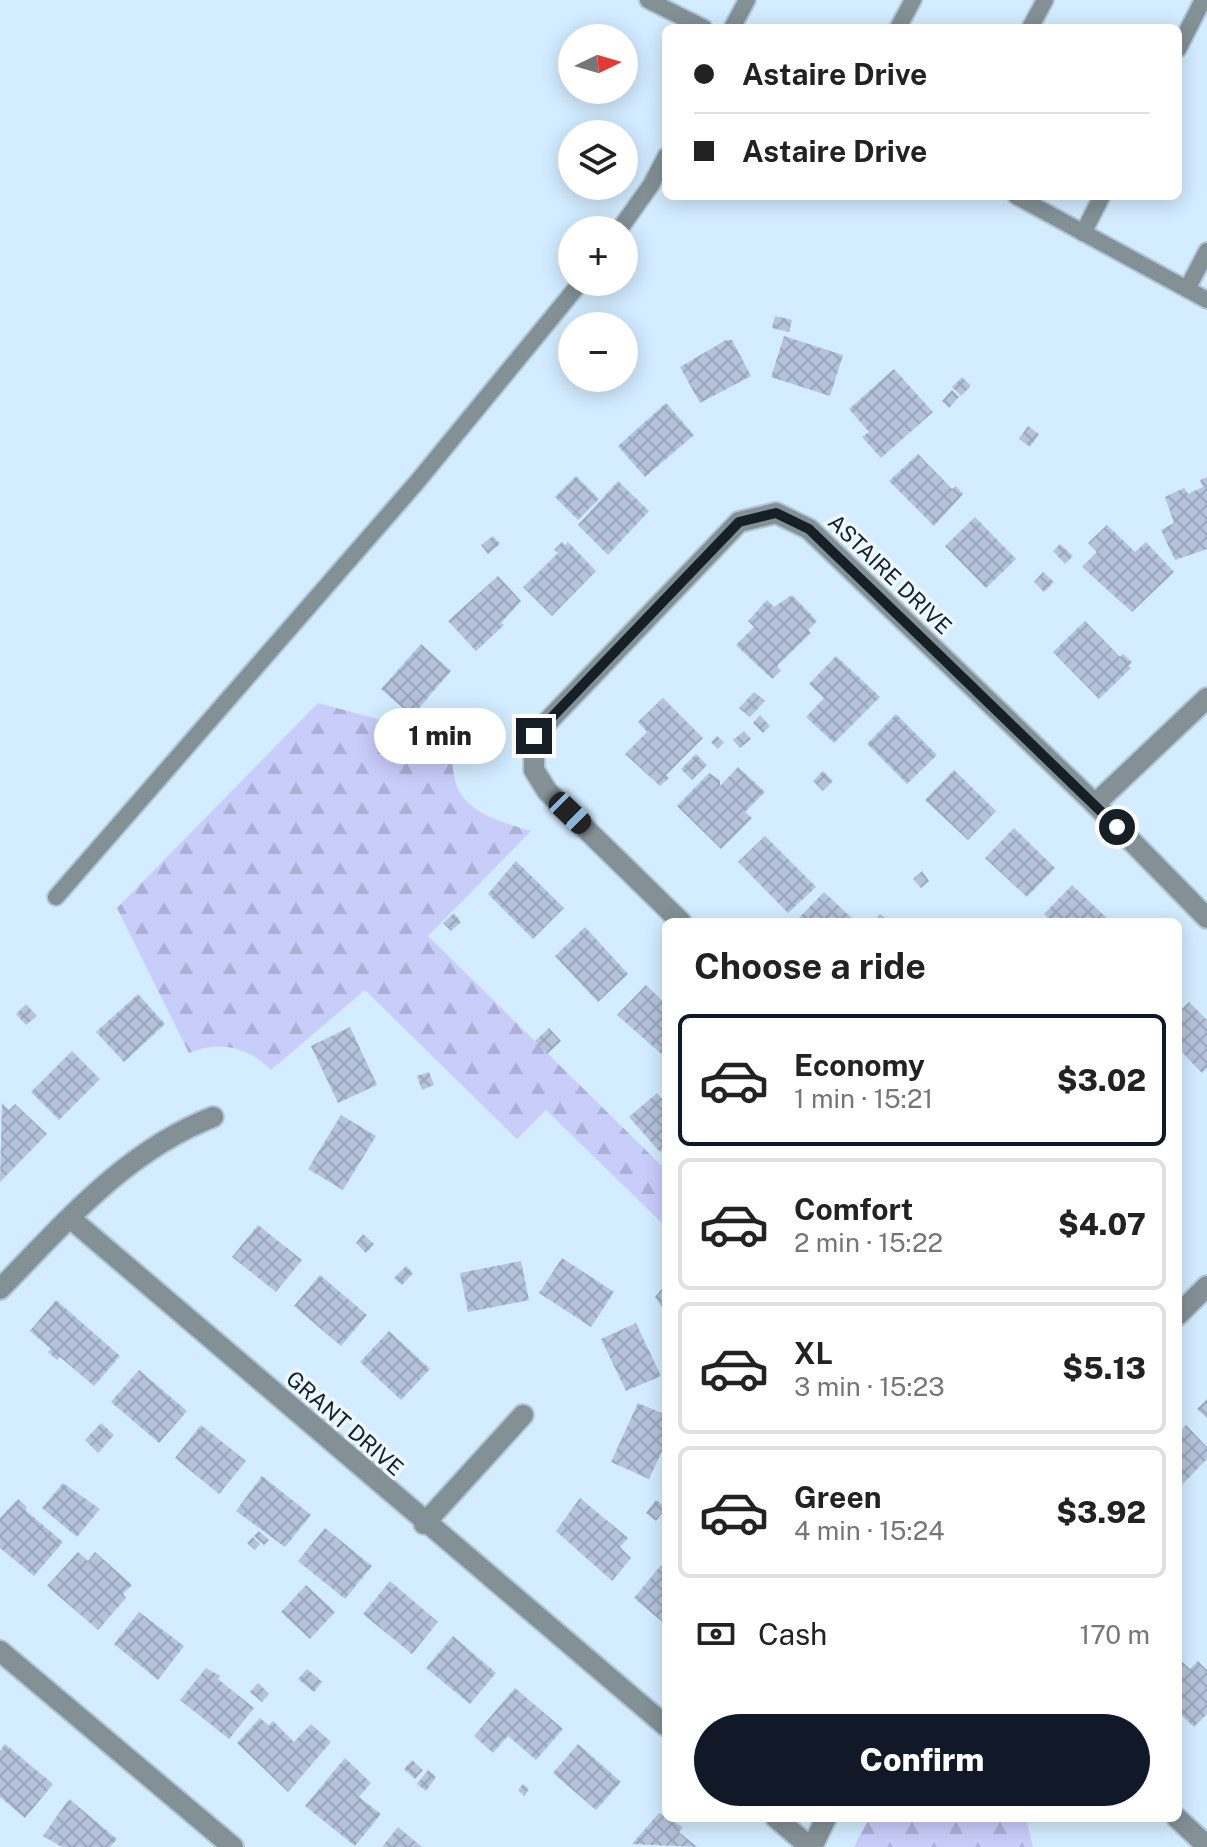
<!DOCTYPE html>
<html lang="en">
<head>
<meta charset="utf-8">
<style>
  :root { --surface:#fff; --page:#f6f6f6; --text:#222; --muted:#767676; --line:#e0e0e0; --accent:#111827 }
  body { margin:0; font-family:"Public Sans",sans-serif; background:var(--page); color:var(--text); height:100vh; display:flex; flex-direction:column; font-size:30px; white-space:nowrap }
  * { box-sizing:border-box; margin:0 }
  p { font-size:26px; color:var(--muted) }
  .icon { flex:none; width:44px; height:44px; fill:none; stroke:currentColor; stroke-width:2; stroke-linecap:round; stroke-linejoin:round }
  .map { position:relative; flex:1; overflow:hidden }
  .side { position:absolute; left:662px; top:918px; width:520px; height:904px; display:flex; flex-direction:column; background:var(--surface); border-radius:12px; box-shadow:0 4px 20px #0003 }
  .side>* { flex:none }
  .top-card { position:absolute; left:662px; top:24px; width:520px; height:176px; border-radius:12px; box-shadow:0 4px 20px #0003; display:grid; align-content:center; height:176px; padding:0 32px; background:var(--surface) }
  .needle { width:52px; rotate:85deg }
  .buttons { position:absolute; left:558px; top:24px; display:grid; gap:16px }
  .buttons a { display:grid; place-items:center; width:80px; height:80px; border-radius:50%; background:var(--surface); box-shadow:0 4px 20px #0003; font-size:40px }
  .end { position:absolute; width:36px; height:36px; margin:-18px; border:10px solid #151f25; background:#fff; box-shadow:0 0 0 4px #fff }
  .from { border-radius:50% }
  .bubble { position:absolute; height:56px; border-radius:28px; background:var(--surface); box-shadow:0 4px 20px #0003; font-size:26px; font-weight:800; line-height:56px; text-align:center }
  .car { position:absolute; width:24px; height:48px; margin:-24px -12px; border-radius:10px; box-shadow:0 0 6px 2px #0007; background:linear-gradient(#222 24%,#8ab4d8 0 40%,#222 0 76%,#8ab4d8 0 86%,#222 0) }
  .top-card b { display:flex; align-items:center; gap:28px; height:76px; font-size:30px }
  .top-card b+b { border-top:2px solid var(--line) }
  .top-card i { width:20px; height:20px; background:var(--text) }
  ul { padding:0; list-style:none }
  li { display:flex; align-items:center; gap:24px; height:132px; margin:0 16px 12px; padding:0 16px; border:4px solid var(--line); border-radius:12px }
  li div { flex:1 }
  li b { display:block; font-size:30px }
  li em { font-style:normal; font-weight:800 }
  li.on { border-color:var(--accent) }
  li>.icon { width:72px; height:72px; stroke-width:1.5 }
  h2 { padding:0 32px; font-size:36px; line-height:96px }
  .pay { display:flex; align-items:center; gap:20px; height:88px; padding:0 32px; font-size:30px }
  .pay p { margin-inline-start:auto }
  .button { display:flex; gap:16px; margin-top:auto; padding:16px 32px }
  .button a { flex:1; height:92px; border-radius:48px; background:var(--accent); color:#fff; font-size:32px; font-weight:800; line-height:92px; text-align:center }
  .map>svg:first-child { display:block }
  .forest { fill:url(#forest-firs) }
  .building { fill:url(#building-cross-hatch) }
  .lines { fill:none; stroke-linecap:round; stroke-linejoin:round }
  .service-casing { stroke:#b1c7d8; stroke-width:20 }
  .minor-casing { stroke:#b1c7d8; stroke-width:24 }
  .service { stroke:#839095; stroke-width:16 }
  .minor { stroke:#839095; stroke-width:20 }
  .route { stroke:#151f25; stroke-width:10 }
  .labels { text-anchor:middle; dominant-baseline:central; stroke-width:7; stroke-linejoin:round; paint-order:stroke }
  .street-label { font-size:22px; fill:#151f25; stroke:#edf7ff }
</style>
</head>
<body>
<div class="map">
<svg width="1207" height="1847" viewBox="0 0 1207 1847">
  <defs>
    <pattern id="forest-firs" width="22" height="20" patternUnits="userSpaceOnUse" patternTransform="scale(2)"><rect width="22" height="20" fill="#c9cdfa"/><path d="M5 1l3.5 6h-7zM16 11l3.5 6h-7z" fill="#acb0d6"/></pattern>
    <pattern id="building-cross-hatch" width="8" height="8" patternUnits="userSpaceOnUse" patternTransform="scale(2)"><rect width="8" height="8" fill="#b4c3da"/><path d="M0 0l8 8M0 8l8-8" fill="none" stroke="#9aa7bb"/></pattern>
  </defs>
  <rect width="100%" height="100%" fill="#d3ecff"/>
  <g class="forest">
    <path d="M 318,703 L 455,740 C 443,804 480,816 531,831 L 428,936 L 666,1170 L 666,1227 L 546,1110 L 517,1139 L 365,990 L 271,1070 C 248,1047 219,1040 189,1053 L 117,908 Z"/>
    <polygon points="869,1818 1026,1818 1033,1847 854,1847"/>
  </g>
  <g class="building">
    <polygon points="775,316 792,320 789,332 772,328"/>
    <polygon points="784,336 843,355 830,396 771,377"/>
    <polygon points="726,340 732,340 751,376 700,403 680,367"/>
    <polygon points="894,369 933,412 881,458 862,437 869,432 849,409"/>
    <polygon points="962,377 971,386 961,396 952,387"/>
    <polygon points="952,390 959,397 949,408 942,401"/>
    <polygon points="666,403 694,435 645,477 618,446"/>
    <polygon points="1028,426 1039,434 1030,447 1019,439"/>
    <polygon points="918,454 952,489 956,486 963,494 934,526 889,481"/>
    <polygon points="576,476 599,499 578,520 555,497"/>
    <polygon points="1207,477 1207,549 1175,560 1161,530 1174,523 1165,497 1184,488 1188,494 1203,487 1200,480"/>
    <polygon points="618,481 649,511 608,555 578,525"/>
    <polygon points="975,517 1016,559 986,588 945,546"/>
    <polygon points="1107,525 1135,552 1146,542 1174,572 1132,612 1082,567 1097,552 1088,543"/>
    <polygon points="493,536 500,544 488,554 481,545"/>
    <polygon points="562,542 565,545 568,542 596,571 552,616 523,587 558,553 554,550"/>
    <polygon points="1060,544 1073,556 1065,564 1053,551"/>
    <polygon points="1043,572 1054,582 1044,592 1034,582"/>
    <polygon points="498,576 521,601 501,623 504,625 476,651 448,621"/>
    <polygon points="792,595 817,621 808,630 811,633 777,666 781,671 772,679 736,645 754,627 748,621 767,600 774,607"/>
    <polygon points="1085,621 1120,657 1123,654 1132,662 1128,666 1131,668 1099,699 1053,652"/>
    <polygon points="421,644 451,671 412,716 381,689"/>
    <polygon points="836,656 880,697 834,743 806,717 824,698 809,684"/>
    <polygon points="754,692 765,701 750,717 739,708"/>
    <polygon points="663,698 703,738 666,775 669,778 660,786 625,754 647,732 638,722"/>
    <polygon points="896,714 937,755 907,784 867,744"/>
    <polygon points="760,715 770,726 763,733 753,723"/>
    <polygon points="744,731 751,739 740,748 733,740"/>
    <polygon points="717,736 724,742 718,749 711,742"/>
    <polygon points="696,754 707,765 692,780 681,769"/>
    <polygon points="738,767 765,792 745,812 752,818 721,849 677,806 709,773 720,780 720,786"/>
    <polygon points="954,770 996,811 968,840 925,800"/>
    <polygon points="823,771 833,781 823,791 813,781"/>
    <polygon points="1014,828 1055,868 1027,897 985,858"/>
    <polygon points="765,836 816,887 788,913 738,862"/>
    <polygon points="516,861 564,908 533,939 488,894"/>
    <polygon points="922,871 929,881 921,888 913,879"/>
    <polygon points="1072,885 1111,922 1052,922 1044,914"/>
    <polygon points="824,892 856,922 795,922"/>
    <polygon points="454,913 461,922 451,931 443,923"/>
    <polygon points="880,914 890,922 873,922"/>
    <polygon points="585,927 628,974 598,1002 555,956"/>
    <polygon points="646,985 666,1004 666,1058 617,1015"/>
    <polygon points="138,994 165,1024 124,1062 96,1032"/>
    <polygon points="1189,1002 1207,1020 1207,1068 1202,1073 1178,1048 1178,1013"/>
    <polygon points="26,1004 37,1016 26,1025 16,1014"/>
    <polygon points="350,1027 377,1085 338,1103 311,1046"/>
    <polygon points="549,1028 561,1041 547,1054 535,1041"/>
    <polygon points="72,1051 100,1079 59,1120 31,1092"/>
    <polygon points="429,1072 434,1085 422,1090 417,1076"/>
    <polygon points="657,1093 666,1103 666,1147 660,1152 629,1117"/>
    <polygon points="2,1103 9,1110 15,1104 47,1134 0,1182"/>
    <polygon points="341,1115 376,1136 343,1190 308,1169"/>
    <polygon points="258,1225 302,1260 276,1292 232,1257"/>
    <polygon points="363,1234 374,1244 366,1253 356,1243"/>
    <polygon points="562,1258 614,1292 591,1327 539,1293"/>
    <polygon points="521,1261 529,1300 468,1312 460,1273"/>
    <polygon points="406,1266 413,1273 402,1285 394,1278"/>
    <polygon points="320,1275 367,1315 341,1346 294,1306"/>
    <polygon points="666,1284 666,1313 655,1297"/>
    <polygon points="56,1300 120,1356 94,1386 60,1357 57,1360 48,1352 51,1349 30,1331"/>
    <polygon points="636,1323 661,1376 626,1391 601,1339"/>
    <polygon points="389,1331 430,1369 401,1400 360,1362"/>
    <polygon points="139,1370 187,1411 159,1443 111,1402"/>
    <polygon points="1207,1399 1207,1418 1197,1409"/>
    <polygon points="638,1403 666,1415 666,1450 663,1449 649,1479 611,1462"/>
    <polygon points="101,1423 114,1435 98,1453 85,1440"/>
    <polygon points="201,1425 246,1461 219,1494 175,1458"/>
    <polygon points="1186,1425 1207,1447 1207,1459 1178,1489 1178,1433"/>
    <polygon points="262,1476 311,1515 285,1547 236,1511"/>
    <polygon points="63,1483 100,1509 77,1537 42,1508"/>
    <polygon points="580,1498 628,1538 620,1547 631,1558 612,1581 556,1531"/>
    <polygon points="18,1499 27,1507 25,1510 63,1542 34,1576 0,1548 0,1518"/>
    <polygon points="656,1500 666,1508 656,1521 646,1513"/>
    <polygon points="325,1528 372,1566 345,1599 298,1561"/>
    <polygon points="259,1531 269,1540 264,1545 254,1536"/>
    <polygon points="253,1537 260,1544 255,1550 247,1543"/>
    <polygon points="78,1552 88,1561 95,1552 132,1585 123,1594 126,1598 98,1630 47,1586"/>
    <polygon points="661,1565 666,1569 666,1625 634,1598"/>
    <polygon points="390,1581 438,1622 412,1654 363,1614"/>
    <polygon points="306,1585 335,1612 310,1639 281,1612"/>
    <polygon points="139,1612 184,1646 158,1680 114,1644"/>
    <polygon points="453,1636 496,1673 470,1704 426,1668"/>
    <polygon points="1178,1658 1190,1669 1198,1661 1207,1670 1207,1714 1194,1727 1178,1712"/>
    <polygon points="206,1668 220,1676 218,1679 254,1708 229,1739 180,1700"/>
    <polygon points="307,1669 322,1682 314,1692 298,1679"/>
    <polygon points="258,1683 269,1694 262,1702 250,1692"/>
    <polygon points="515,1688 563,1729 536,1760 508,1736 493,1753 474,1736"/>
    <polygon points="260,1718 269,1726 273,1721 294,1742 311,1724 331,1742 288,1792 237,1743"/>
    <polygon points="5,1744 53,1784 25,1818 0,1797 0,1751"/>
    <polygon points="578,1744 621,1782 596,1810 553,1773"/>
    <polygon points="345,1758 371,1783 359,1797 381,1814 355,1846 305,1806"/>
    <polygon points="412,1760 423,1770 415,1779 404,1769"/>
    <polygon points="428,1770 436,1777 426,1791 417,1784"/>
    <polygon points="523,1784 529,1789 524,1796 518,1790"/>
    <polygon points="69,1799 117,1839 110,1847 62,1847 43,1836"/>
    <polygon points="659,1813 683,1827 679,1832 697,1847 632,1844"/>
    <polygon points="398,1827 422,1847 382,1847"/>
  </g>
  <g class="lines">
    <defs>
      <g id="service">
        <polyline points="648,0 704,28"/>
        <polyline points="732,28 747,0"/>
        <polyline points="898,28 913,0"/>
        <polyline points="1030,28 1045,0"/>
        <polyline points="1178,49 1203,0"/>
        <polyline points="1016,196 1207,300"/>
        <polyline points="619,230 651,185 666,156"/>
        <polyline points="1083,233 1102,196"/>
        <polyline points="1187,289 1207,251"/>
        <polyline points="56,897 417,482 581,282"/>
      </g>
      <g id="minor">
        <polyline points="1095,804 1207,698"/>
        <polyline points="681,922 547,791 534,770 534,736 739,522 776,513 809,529 1095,804 1207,918"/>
        <polyline points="70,1218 666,1726"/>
        <path d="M 0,1289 C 65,1223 125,1151 213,1117"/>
        <polyline points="1178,1315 1207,1286"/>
        <polyline points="424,1524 523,1415"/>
        <polyline points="0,1651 233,1847"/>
        <polyline points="776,1818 810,1847"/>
        <polyline points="1177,1818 1207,1846"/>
        <polyline points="812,1847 826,1818"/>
      </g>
    </defs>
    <use href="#service" class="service-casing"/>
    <use href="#minor" class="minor-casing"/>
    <use href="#service" class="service"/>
    <use href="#minor" class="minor"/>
  </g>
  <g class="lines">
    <polyline class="route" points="534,736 739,522 776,513 809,529 1117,827"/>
  </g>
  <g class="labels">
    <g class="street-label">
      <text transform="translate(890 574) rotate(44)">ASTAIRE DRIVE</text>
      <text transform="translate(345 1423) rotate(41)">GRANT DRIVE</text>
    </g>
  </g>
</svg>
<div class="buttons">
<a><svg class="needle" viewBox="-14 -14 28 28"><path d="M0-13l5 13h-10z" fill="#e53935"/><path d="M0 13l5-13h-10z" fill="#767676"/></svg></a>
<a><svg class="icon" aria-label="layers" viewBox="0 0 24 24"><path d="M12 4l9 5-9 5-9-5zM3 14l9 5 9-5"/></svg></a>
<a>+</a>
<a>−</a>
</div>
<i class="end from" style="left:1117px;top:827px"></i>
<i class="end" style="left:534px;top:736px"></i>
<div class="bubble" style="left:374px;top:708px;width:132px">1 min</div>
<i class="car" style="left:570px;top:813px;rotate:134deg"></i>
<div class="top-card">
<b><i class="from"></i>Astaire Drive</b>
<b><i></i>Astaire Drive</b>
</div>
<section class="side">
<h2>Choose a ride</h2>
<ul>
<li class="on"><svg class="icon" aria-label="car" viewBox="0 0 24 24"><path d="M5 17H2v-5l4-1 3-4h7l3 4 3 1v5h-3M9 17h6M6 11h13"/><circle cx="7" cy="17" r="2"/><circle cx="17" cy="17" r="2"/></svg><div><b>Economy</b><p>1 min · 15:21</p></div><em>$3.02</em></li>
<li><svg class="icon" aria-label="car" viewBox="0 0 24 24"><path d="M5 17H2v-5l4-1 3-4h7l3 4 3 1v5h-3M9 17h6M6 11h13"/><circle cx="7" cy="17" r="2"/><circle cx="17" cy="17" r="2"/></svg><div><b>Comfort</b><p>2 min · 15:22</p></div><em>$4.07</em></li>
<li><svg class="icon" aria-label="car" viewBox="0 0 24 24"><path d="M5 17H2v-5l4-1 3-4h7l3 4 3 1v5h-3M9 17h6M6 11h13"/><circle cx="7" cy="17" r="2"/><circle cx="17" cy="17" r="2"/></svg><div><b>XL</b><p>3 min · 15:23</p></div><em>$5.13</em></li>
<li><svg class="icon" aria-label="car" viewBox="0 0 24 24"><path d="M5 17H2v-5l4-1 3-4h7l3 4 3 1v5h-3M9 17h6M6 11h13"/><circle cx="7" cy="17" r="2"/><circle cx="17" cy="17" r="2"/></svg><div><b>Green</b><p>4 min · 15:24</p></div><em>$3.92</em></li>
</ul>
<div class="pay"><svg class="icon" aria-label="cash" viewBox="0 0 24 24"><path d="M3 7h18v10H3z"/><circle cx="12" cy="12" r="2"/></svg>Cash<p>170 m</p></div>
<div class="button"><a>Confirm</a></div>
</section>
</div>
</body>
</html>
